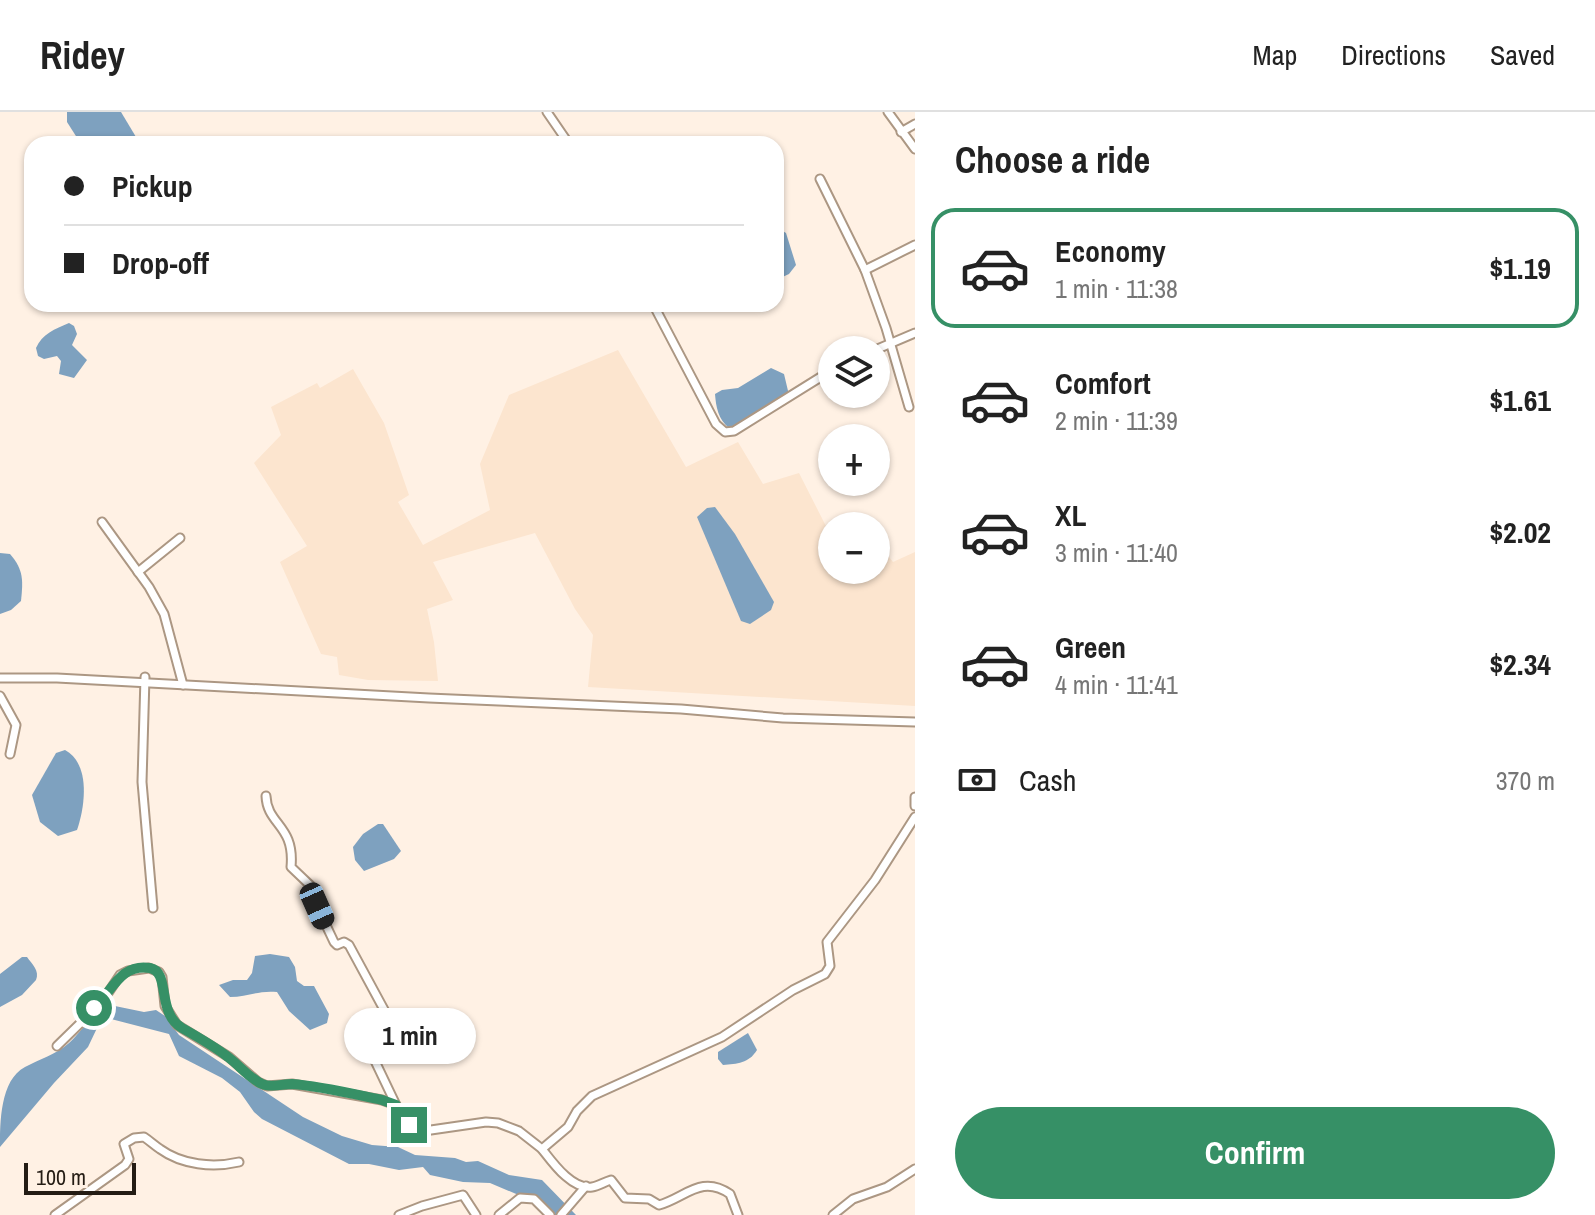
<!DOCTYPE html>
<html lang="en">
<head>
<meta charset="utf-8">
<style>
  :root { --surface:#fff; --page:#f2f2f2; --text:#222; --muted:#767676; --line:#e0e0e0; --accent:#369066 }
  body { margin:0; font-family:"Archivo Narrow",sans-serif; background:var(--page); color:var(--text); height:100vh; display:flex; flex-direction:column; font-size:30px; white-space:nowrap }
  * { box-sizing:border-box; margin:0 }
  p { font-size:26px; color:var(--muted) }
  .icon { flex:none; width:44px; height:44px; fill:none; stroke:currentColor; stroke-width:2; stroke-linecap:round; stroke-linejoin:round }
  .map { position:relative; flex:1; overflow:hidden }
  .drawer { display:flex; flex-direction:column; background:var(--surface); width:680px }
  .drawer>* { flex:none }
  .top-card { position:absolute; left:24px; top:24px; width:760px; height:176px; border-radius:24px; box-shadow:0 2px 6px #0004; display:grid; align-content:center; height:176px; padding:0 40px; background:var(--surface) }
  .controls { position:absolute; left:818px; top:224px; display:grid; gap:16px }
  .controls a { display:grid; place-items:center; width:72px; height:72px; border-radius:50%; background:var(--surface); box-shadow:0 2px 6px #0004; font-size:40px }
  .scale { position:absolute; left:24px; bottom:20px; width:112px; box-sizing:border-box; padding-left:8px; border:4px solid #241c14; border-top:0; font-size:22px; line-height:28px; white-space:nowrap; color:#241c14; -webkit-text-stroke:6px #fff1e4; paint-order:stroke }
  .end { position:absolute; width:36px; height:36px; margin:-18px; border:10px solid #369066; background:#fff; box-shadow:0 0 0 4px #fff }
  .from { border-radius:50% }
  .bubble { position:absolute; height:56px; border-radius:28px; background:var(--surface); box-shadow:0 2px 6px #0004; font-size:26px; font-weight:700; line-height:56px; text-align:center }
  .car { position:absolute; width:24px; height:48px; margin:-24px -12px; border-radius:10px; box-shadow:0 0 6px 2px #0007; background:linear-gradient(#222 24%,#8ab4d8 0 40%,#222 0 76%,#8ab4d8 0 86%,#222 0) }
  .top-card b { display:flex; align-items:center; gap:28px; height:76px; font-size:30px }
  .top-card b+b { border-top:2px solid var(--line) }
  .top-card i { width:20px; height:20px; background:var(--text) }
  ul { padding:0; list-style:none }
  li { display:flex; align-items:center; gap:24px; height:120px; margin:0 16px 12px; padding:0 24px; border:4px solid transparent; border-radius:24px }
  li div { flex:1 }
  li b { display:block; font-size:30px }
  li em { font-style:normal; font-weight:700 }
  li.on { border-color:var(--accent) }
  li>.icon { width:72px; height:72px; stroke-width:1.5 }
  h2 { padding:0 40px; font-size:36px; line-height:96px }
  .pay { display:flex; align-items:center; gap:20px; height:88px; padding:0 40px; font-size:30px }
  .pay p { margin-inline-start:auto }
  .action { display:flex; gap:16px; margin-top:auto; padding:16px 40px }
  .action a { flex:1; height:92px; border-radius:48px; background:var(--accent); color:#fff; font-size:32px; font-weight:700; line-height:92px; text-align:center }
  header { display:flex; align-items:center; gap:48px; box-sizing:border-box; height:112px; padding:0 40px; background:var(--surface); border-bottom:2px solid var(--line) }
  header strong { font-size:38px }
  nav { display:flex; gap:44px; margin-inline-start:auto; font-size:28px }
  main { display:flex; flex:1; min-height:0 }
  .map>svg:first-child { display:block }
  .built { fill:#fce5cf }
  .water { fill:#7ea1bf }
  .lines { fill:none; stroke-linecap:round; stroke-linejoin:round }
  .street-casing { stroke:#ac9783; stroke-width:11 }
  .street { stroke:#fff; stroke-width:7 }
  .route { stroke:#369066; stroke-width:10 }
</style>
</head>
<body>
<header>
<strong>Ridey</strong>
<nav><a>Map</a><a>Directions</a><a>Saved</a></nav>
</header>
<main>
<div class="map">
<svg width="915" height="1103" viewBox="0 0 915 1103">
  <rect width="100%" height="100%" fill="#fff1e4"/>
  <polygon class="built" points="618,238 686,355 738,330 763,372 799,361 832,426 832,458 876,458 876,446 886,441 893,450 915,440 915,594 588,575 593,523 575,497 535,421 433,450 453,488 427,497 434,530 438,569 368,568 339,563 337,545 321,542 280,450 307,434 254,351 281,323 271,295 317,271 320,276 353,257 384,311 409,383 398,390 423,433 490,398 480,352 509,283"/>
  <g class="water">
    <polygon points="67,0 121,0 136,25 127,32 81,32 67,10"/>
    <polygon points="776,115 786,121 796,153 789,162 776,168"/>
    <path d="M 69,211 L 74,214 L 77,222 L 72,233 L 87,248 L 74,266 L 59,262 L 61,249 L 57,244 L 44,247 L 38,244 L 36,236 C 42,222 55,217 69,211 Z"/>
    <path d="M 771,256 L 784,262 L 789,283 L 729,316 C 718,307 716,295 715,282 L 722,278 L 738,276 Z"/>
    <polygon points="715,395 735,422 774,490 771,498 750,512 741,509 697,405 707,396"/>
    <path d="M 0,441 L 10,442 C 24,458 23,469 21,489 L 11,498 L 0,502 Z"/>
    <path d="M 65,638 C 91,652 85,695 77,718 L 58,724 L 40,710 L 32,683 L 56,641 Z"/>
    <polygon points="378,712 383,712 401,739 394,747 364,759 355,748 353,735 363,722"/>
    <path d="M 270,842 L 289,845 L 295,855 L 297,869 L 304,874 L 314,874 L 329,902 L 327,911 L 310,918 L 289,899 L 277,880 C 259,878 247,885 230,885 L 219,873 L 233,868 L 247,868 L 252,861 L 255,844 Z"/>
    <path d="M 22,845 L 27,845 C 32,852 40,859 36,868 L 22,883 L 0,895 L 0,862 Z"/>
    <path d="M 110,893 L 144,900 L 156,898 L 165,904 L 179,923 L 303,1005 L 342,1024 L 372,1033 L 398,1035 L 415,1043 L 455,1046 L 466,1050 L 478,1049 L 509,1063 L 542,1068 L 576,1103 L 554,1103 L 535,1086 L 521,1084 L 490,1071 L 463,1070 L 430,1063 L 423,1055 L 399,1058 L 369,1052 L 349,1052 L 262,1007 L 254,1000 L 240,980 L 222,966 L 179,944 L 169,922 L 111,907 L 98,914 L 88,935 L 54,971 L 0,1035 C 0,1011 0,968 25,955 C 40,947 55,943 69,931 C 82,919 92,901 110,893 Z"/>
    <path d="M 748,921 L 757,938 C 749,951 737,952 723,953 L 718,947 L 718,940 Z"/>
  </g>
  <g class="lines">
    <defs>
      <g id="street">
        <polyline points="547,0 569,32"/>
        <polyline points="888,0 915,37"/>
        <polyline points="901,20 915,12"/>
        <polyline points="820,67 865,158 886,216 909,295"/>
        <polyline points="865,158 915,133"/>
        <polyline points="653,192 716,312 725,320 734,319 832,258"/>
        <polyline points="875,238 915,221"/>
        <polyline points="102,410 149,475 164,502 183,573"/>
        <polyline points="138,460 180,426"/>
        <polyline points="145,565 142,670 153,796"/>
        <polyline points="0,566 57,566 429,586 681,597 783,606 915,610"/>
        <polyline points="0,584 16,613 10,642"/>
        <path d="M 266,684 C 267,713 295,713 291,755 L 312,775 L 317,794 L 334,830 L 337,833 L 344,830 L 349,833 L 388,905 L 388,910 L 364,926 L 396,993"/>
        <polyline points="915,685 915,694"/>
        <polyline points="57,934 102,890 120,863 128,859 149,856 159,860 162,865 165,894 177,913 229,945 258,970 267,974 292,972 382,988 396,993 409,1013 424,1019 486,1010 498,1011 519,1019 542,1037 568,1015 577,999 592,984 722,925 793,878 825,862 830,854 827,830 875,768 915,705"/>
        <path d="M 542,1037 C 553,1051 572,1078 592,1075 C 599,1074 604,1070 611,1068 L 625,1086 L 649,1087 L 659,1093 C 685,1086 701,1062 730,1082 L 738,1103"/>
        <path d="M 55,1103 L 125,1053 L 129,1047 L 124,1032 L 134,1026 L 144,1025 C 150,1029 154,1033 160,1037 C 182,1053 213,1056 239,1050"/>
        <polyline points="399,1103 422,1094 463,1083 476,1103"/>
        <polyline points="499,1103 520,1086 534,1087 550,1103"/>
        <polyline points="561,1103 586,1074"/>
        <polyline points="833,1103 853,1087 887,1075 915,1057"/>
      </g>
    </defs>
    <use href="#street" class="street-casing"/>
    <use href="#street" class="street"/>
  </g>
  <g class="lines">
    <path class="route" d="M 94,896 C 112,880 120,851 150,856 C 171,860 156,901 182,916 C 198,925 214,934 228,945 C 239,953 249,966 262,972 C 271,976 282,972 292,972 C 321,974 353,982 382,988 L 396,993 L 409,1013"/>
  </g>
</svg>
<div class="controls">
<a><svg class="icon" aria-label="layers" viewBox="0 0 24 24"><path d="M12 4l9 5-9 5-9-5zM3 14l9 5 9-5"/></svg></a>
<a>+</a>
<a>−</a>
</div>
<div class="scale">100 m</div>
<i class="end from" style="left:94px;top:896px"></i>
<i class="end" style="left:409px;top:1013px"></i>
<div class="bubble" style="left:344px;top:896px;width:132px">1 min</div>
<i class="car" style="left:317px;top:794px;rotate:156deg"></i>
<div class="top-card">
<b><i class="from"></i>Pickup</b>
<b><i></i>Drop-off</b>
</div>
</div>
<section class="drawer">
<h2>Choose a ride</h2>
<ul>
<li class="on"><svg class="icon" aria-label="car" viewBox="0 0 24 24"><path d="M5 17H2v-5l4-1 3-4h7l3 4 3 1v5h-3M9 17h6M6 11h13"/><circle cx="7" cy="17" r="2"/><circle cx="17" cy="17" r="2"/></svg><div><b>Economy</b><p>1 min · 11:38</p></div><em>$1.19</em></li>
<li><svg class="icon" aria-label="car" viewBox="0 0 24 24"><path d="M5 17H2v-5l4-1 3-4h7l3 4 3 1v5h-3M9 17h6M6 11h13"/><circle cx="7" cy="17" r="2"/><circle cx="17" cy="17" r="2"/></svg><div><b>Comfort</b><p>2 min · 11:39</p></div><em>$1.61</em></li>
<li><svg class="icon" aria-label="car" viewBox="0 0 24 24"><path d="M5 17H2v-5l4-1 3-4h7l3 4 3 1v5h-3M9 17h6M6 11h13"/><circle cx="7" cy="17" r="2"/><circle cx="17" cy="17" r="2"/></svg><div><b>XL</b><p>3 min · 11:40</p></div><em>$2.02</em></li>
<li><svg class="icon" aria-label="car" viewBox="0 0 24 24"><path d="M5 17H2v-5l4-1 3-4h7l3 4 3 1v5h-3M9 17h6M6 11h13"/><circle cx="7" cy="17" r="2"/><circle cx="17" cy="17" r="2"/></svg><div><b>Green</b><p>4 min · 11:41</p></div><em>$2.34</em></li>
</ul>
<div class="pay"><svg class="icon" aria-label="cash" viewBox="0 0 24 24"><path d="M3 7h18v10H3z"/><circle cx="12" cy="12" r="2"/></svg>Cash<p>370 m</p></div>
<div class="action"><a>Confirm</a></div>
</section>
</main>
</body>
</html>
